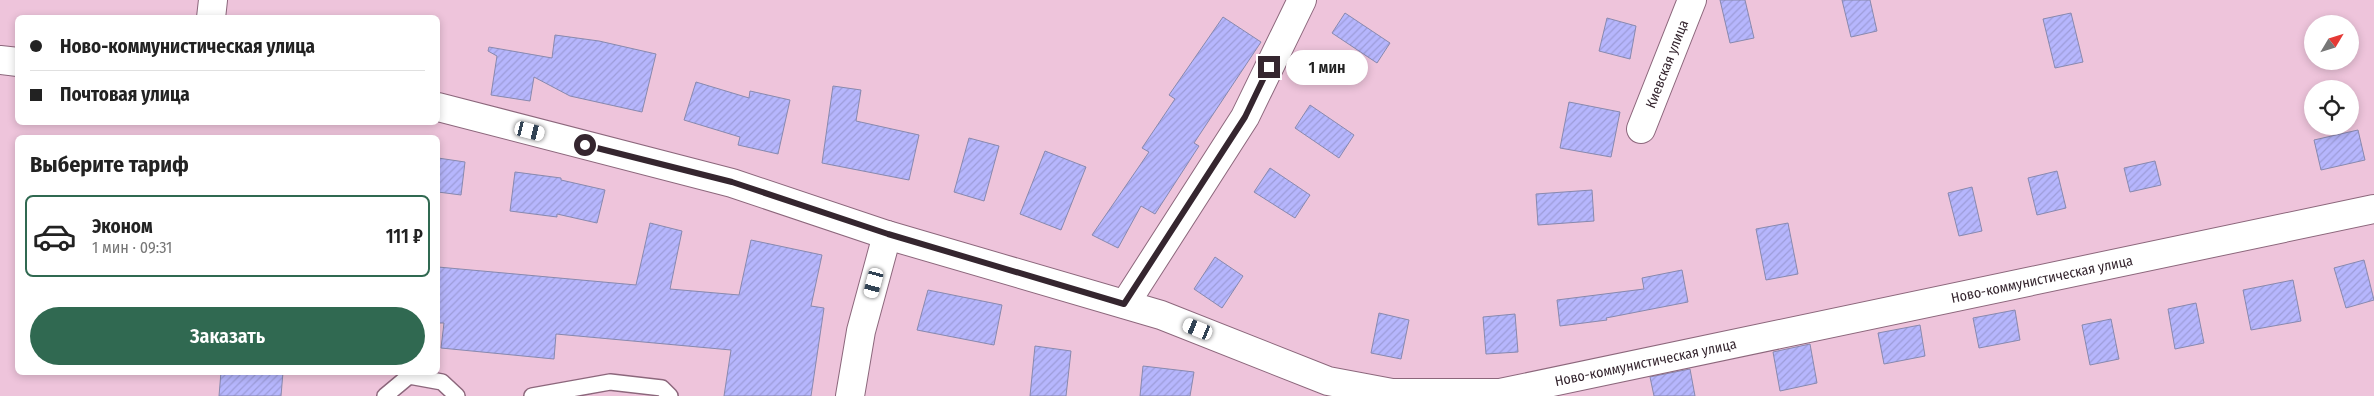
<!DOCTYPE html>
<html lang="ru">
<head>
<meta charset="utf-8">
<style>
  :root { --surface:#fff; --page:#f6f6f6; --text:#222; --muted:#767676; --line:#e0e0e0; --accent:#306951 }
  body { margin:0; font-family:"Fira Sans Condensed",sans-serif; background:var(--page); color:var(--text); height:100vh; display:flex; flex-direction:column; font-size:19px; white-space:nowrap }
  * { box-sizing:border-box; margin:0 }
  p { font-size:16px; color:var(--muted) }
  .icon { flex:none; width:28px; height:28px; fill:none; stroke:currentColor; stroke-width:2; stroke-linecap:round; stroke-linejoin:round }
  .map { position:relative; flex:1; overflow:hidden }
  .side { position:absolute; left:15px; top:135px; width:425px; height:240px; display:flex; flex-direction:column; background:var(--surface); border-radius:8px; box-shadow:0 2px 8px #0003 }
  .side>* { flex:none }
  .banner { position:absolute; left:15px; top:15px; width:425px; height:110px; border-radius:8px; box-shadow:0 2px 8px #0003; display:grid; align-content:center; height:110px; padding:0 15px; background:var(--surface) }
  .needle { width:32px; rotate:52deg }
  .tools { position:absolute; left:2304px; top:15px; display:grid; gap:10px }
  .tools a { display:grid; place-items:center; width:55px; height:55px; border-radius:50%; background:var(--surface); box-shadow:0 2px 8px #0003; font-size:25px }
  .end { position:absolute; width:22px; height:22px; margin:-11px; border:6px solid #35262f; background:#fff; box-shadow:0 0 0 2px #fff }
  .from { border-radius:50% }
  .bubble { position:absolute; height:35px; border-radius:18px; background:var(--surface); box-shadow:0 2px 8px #0003; font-size:16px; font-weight:600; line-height:35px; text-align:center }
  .car { position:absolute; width:15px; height:30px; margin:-15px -8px; border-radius:6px; box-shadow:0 0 4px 1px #0007; background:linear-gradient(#fff 24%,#345 0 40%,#fff 0 76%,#345 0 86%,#fff 0) }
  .banner b { display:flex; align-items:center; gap:18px; height:48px; font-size:19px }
  .banner b+b { border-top:1px solid var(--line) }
  .banner i { width:12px; height:12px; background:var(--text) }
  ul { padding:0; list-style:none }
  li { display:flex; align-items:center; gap:15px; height:82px; margin:0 10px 8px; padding:0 5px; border:2px solid var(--line); border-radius:8px }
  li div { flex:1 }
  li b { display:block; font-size:19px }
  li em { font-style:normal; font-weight:600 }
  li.current { border-color:var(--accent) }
  li>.icon { width:45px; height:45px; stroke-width:1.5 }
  h2 { padding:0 15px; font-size:22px; line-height:60px }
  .primary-button { display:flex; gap:10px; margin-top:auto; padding:10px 15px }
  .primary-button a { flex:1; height:58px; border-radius:30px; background:var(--accent); color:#fff; font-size:20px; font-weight:600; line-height:58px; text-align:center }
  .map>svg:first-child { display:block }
  .building { fill:url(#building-hatch); stroke:#8889ae }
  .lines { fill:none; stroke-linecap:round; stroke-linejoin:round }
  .service-casing { stroke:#8c677c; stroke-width:18 }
  .minor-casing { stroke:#8c677c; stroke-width:30 }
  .service { stroke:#fff; stroke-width:15 }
  .minor { stroke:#fff; stroke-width:28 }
  .route { stroke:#35262f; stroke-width:6 }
  .labels { text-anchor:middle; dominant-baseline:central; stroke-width:4; stroke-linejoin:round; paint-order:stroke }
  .street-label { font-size:14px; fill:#35262f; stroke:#ffedf7 }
</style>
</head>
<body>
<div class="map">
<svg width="2374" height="396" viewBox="0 0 2374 396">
  <defs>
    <pattern id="building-hatch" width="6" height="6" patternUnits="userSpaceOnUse" patternTransform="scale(1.25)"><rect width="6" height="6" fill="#b6b6fd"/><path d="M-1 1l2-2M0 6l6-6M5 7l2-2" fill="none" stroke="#9d9cd9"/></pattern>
  </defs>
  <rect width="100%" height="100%" fill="#eec4db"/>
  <g class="building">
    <polygon points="1720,0 1745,0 1754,38 1730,43"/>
    <polygon points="1842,0 1870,0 1877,31 1851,37"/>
    <polygon points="1345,13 1390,43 1377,63 1332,33"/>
    <polygon points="2071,13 2083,62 2055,68 2043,19"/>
    <polygon points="1223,17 1261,42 1194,143 1199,146 1155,214 1141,206 1118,248 1092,235 1149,152 1142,148 1175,99 1169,95"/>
    <polygon points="1607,18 1636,26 1630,59 1599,51"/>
    <polygon points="555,35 599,41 656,54 642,112 570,96 534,77 530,101 491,95 497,56 488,51 489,47 552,58"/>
    <polygon points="696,82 749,98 750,91 790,100 778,154 738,145 740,137 684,120"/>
    <polygon points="833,86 861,90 856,121 919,135 909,180 822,163"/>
    <polygon points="1569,102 1620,112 1611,157 1560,148"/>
    <polygon points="1310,105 1354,135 1339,158 1295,128"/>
    <polygon points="2358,130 2365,160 2321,170 2314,140"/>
    <polygon points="969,138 999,146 984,201 954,192"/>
    <polygon points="1045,151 1086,167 1061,230 1020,214"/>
    <polygon points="438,158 465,162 461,195 438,192"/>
    <polygon points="2155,161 2161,185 2130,192 2124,168"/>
    <polygon points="1270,168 1310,195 1295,218 1254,192"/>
    <polygon points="2057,171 2066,208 2037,215 2028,178"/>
    <polygon points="515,172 561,178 561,180 605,190 597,223 557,214 557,217 510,211"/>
    <polygon points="1972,187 1982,231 1959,236 1948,193"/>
    <polygon points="1592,190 1594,221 1538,225 1536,194"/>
    <polygon points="650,223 682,231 670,289 739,295 751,240 822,255 811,306 824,308 811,396 724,396 731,350 556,334 554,359 441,348 444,323 438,323 438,267 636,285"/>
    <polygon points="1788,223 1798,274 1766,280 1756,229"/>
    <polygon points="1215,257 1243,276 1222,308 1194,289"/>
    <polygon points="2364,260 2374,300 2346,308 2334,268"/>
    <polygon points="1682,270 1688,302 1606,318 1607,320 1560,326 1557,300 1644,289 1642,278"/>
    <polygon points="2293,280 2301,321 2251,330 2243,290"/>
    <polygon points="928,290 1002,305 994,345 917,330"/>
    <polygon points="2196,303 2204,343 2175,349 2168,309"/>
    <polygon points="2015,310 2020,340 1979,348 1973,318"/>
    <polygon points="1379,313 1409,320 1401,359 1371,353"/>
    <polygon points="1515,314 1518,352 1486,354 1483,317"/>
    <polygon points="2111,319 2119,359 2090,365 2082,325"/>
    <polygon points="1920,325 1925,356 1884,364 1878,333"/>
    <polygon points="1810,344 1817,383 1780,391 1773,352"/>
    <polygon points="1035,346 1071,351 1066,396 1030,396"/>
    <polygon points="1143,366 1194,372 1190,396 1140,396"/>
    <polygon points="1690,369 1695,396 1654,396 1650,377"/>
    <polygon points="221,372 283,372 281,396 219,396"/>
  </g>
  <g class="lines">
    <defs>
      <g id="service">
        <polyline points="385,396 409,376 442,382 457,396"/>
        <polyline points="532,396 610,382 662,388 670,396"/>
      </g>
      <g id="minor">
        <polyline points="211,18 213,0"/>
        <polyline points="0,60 18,62"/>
        <path id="s1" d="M 438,107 L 732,183 L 887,235 L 1161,315 L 1328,381 L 1392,393 L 1500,393 L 2374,209"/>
        <path id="s2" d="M 1641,129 L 1692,0"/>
        <polyline points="1125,304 1245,117 1302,0"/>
        <polyline points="850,396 861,331 887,235"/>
      </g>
    </defs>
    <use href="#service" class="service-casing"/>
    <use href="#minor" class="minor-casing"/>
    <use href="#service" class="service"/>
    <use href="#minor" class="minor"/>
  </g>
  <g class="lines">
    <polyline class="route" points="585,145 732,182 888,234 1124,304 1245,117 1269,67"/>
  </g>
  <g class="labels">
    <g class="street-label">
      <text stroke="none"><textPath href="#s2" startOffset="70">Киевская улица</textPath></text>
      <text stroke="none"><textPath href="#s1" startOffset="1659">Ново-коммунистическая улица</textPath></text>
      <text stroke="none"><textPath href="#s1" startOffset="1254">Ново-коммунистическая улица</textPath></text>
    </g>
  </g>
</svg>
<div class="tools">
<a><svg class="needle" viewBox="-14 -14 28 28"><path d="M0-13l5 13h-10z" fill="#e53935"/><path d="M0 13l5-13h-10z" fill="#767676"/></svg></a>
<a><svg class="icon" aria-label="locate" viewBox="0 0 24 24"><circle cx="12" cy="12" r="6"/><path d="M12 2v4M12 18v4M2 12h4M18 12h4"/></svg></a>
</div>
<i class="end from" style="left:585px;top:145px"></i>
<i class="end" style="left:1269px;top:67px"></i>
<div class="bubble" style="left:1286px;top:50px;width:82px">1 мин</div>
<i class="car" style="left:530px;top:131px;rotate:104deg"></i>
<i class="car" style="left:874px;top:283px;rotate:195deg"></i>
<i class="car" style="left:1198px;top:329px;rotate:292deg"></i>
<div class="banner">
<b><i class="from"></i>Ново-коммунистическая улица</b>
<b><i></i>Почтовая улица</b>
</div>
<section class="side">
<h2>Выберите тариф</h2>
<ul>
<li class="current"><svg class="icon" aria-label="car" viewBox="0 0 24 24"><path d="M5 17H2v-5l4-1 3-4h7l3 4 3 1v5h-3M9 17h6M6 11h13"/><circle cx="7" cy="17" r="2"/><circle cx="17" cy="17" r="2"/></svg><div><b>Эконом</b><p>1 мин · 09:31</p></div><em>111 ₽</em></li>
</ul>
<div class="primary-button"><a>Заказать</a></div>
</section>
</div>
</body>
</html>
